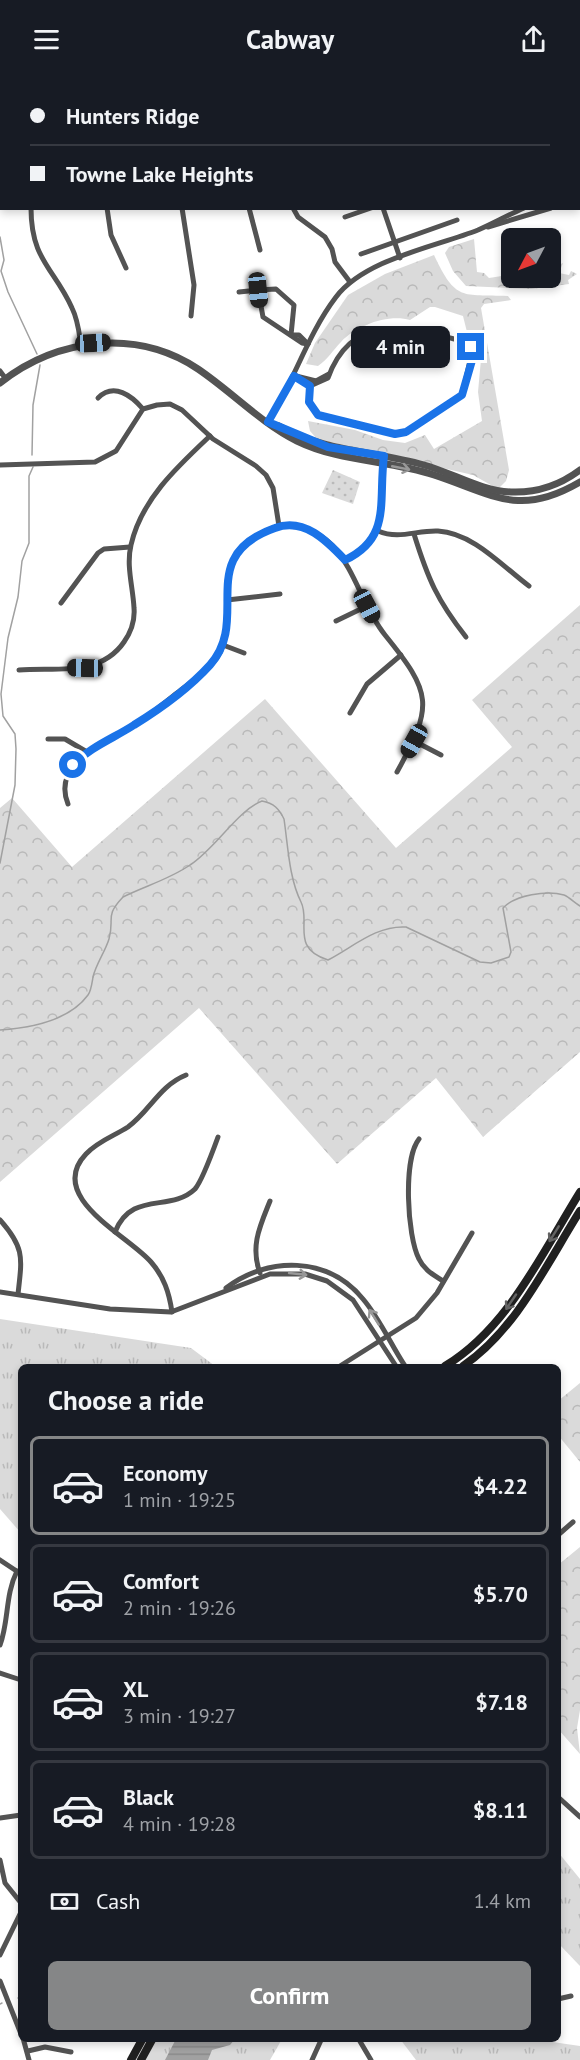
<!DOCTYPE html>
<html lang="en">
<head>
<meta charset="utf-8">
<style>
  :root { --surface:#171b24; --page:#242831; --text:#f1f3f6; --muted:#9ea1a6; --line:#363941; --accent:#858687 }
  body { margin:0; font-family:"PT Sans",sans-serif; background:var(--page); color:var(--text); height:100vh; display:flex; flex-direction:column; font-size:22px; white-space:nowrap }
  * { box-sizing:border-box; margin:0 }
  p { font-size:20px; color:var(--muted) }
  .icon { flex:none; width:33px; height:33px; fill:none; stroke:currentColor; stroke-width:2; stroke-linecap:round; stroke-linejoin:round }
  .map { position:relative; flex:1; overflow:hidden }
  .details { position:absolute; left:18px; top:1286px; width:543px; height:678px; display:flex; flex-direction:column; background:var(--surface); border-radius:9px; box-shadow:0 3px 9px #0003 }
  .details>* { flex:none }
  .banner { position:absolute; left:0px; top:0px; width:580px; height:132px; box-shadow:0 3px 9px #0003; display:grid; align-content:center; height:132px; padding:0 30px; background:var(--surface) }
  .needle { width:39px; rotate:229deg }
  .fabs { position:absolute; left:501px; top:150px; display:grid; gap:12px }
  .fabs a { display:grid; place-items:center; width:60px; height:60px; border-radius:9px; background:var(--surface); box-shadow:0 3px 9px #0003; font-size:30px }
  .end { position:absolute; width:27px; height:27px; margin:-14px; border:8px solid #1a73e8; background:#fff; box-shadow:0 0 0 3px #fff }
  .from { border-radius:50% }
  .bubble { position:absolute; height:42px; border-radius:9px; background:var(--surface); box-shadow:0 3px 9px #0003; font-size:20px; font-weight:700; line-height:42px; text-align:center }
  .car { position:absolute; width:18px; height:36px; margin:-18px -9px; border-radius:8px; box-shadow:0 0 4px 2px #0007; background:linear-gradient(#222 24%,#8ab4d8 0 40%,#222 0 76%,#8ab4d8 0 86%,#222 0) }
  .banner b { display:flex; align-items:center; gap:21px; height:57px; font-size:22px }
  .banner b+b { border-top:2px solid var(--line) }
  .banner i { width:15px; height:15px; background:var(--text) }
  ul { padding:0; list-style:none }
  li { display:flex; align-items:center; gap:18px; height:99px; margin:0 12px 9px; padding:0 18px; border:3px solid var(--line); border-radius:9px }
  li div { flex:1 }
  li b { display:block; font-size:22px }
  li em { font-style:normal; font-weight:700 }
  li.active { border-color:var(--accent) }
  li>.icon { width:54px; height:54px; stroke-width:1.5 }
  h2 { padding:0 30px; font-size:27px; line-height:72px }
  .pay { display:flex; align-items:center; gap:15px; height:66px; padding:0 30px; font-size:22px }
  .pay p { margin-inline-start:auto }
  .button { display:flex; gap:12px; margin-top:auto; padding:12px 30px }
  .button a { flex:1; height:69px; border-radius:9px; background:var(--accent); color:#fff; font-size:24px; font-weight:700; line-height:69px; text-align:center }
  header { display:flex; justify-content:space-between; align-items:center; height:78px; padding:0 30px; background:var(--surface); font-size:27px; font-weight:700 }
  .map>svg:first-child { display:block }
  .grass { fill:url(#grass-tufts) }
  .forest { fill:url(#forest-crowns) }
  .park { fill:url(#park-dots) }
  .water { fill:url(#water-rules) }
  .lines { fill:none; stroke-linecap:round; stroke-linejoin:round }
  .stream { stroke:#a1a1a1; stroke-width:1.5 }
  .motorway-casing { stroke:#dbdbdb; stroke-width:10 }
  .minor { stroke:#535353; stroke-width:5 }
  .tertiary { stroke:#535353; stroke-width:7 }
  .secondary { stroke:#202020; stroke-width:8 }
  .motorway { stroke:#000; stroke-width:9 }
  .oneway { stroke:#989898 }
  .oneway2 { stroke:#636363 }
  .route { stroke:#1a73e8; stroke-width:8 }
</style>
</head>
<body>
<header><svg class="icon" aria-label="menu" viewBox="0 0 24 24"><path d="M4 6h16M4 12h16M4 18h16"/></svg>Cabway<svg class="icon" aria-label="share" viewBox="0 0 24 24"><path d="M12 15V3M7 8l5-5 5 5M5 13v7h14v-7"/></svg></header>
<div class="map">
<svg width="580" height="1982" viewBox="0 0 580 1982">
  <defs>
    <pattern id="grass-tufts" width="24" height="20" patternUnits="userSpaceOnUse" patternTransform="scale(1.5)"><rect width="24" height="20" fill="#dadada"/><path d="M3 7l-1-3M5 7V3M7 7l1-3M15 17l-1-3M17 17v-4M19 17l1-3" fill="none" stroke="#b9b9b9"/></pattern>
    <pattern id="forest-crowns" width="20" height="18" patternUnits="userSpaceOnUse" patternTransform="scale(1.5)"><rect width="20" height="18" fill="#dadada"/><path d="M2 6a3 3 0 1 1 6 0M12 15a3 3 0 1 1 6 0" fill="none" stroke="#b9b9b9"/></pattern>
    <pattern id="park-dots" width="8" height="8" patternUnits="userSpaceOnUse" patternTransform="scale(1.5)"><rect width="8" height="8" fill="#dadada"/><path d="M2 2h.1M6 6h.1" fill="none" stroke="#b9b9b9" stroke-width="1.8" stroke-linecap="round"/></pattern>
    <pattern id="water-rules" width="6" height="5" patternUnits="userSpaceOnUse" patternTransform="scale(1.5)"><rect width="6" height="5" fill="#a1a1a1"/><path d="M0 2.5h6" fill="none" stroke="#898989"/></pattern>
  </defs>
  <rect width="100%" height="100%" fill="#fff"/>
  <g class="grass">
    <polygon points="0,1241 191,1270 215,1288 21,1288 21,1455 0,1431"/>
    <polygon points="558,1774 580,1801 580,1888 558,1865"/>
    <polygon points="140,1961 282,1961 270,1982 127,1982"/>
    <polygon points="400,1961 525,1960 580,1968 580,1982 416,1982"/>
  </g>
  <g class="forest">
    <polygon points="474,161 477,194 484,195 489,200 508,197 512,200 550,200 552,186 552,190 563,185 559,195 569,197 571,193 577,196 568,202 569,206 531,211 466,208 453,193 445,175 449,169"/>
    <path d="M 434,177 C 456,224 462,216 508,218 L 511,222 L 484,226 L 481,230 L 509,392 L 506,403 L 498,411 L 473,397 L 317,361 L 310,353 L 308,343 L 355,352 L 383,362 L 405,365 L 425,357 L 434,371 L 482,343 L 478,314 L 481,281 L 469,262 L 463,238 L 435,229 L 430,229 L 410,242 C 388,236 357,247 341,264 C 333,272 328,281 318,288 L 306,286 L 315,265 L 348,217 L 385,196 Z"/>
    <polygon points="580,527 580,974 483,1059 436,1000 337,1086 199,930 0,1104 0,730 12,720 72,789 265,621 396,770 512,669 472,622"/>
    <polygon points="580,1305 580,1384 558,1357 558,1323"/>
    <polygon points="580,1469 580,1632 577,1650 580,1676 558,1651 558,1487"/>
  </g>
  <polygon class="park" points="333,392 360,404 353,426 322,415"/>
  <polygon class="water" points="176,1961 176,1960 235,1961 230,1967 212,1972 208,1982 165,1982"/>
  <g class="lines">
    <g class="stream">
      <polyline points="0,159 4,182 1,193 8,214 37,276"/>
      <polyline points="32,377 33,327 40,287"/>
      <polyline points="0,785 15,707 16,671 15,656 3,638 1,616 8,560 18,519 22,483 29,465 29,398 33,389"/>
      <path d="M 0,952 C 30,950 69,943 88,917 C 91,913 92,905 93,899 C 96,886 105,874 109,861 C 115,840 104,839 123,819 C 145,808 170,801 190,787 C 215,771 238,732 262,723 C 274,725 279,731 284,741 C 288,768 289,800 301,824 C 311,844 290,870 328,882 C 353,869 377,847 406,849 L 480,884 L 491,885 L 509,879 L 511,874 L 503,830 C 515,817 547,812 564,817 C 569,819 575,825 580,828"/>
      <polyline points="18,1920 21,1920"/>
      <polyline points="0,1926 2,1925"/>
    </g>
    <defs>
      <polyline id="motorway" points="0,2 2,0"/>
    </defs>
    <use href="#motorway" class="motorway-casing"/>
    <g class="minor">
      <polyline points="579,108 580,108"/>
      <polyline points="579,118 580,118"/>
      <path d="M 31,130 C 31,182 54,190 72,230 C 78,242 79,254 81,267"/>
      <polyline points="107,130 111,157 126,190"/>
      <polyline points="182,130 194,207 191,238"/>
      <polyline points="249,130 260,172"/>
      <polyline points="293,130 298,139 325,159 332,171 335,184 350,204"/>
      <polyline points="383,130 400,180"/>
      <polyline points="345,139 371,130"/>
      <polyline points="488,149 551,130"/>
      <polyline points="361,176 457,142"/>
      <polyline points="239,214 258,212"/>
      <polyline points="291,257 294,227 276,211 258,212 263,239 302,265 308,266"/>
      <polyline points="291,257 299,257 308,266"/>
      <polyline points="0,293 6,301"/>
      <path d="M 294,298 L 310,308 L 328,300 C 351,235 406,248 458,262 L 467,266 L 472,274 L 462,317 L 406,354 L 395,356 L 318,337 L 309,324 C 310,317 310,310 310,303"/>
      <polyline points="296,298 316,303 329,296"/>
      <path d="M 98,320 C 114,304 132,318 143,331"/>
      <path d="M 268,344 C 294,304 307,257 336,219 C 365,181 435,169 478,152 C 494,145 508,137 524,130"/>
      <polyline points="0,387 95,384 116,373 143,331 157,327 170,326 182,332 213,361 256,388 266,397 273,410 279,448"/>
      <path d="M 378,453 C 399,462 417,452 438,453 C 473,455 502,488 529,508"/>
      <path d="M 414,456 C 428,501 437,522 466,559"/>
      <path d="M 345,482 C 393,459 377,424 384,378"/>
      <polyline points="227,522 280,516"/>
      <polyline points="61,525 98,475 104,471 130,469"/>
      <polyline points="336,543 367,528"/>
      <polyline points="223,567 244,575"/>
      <path d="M 19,592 C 56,589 100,599 124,564 C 131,554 135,542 134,530 C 133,509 126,488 131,467 C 141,422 177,389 210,358"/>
      <polyline points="350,635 367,606 401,577"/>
      <polyline points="48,661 65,661 87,674"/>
      <polyline points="414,663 441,677"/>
      <path d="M 68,726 C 51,684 106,665 133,648 C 149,638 163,626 177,615 C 193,602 217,588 223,567 C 237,527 210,482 258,457 C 265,453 275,448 283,448 C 303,448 318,453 332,467 C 356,493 363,530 385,557 C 432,615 434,627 397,694"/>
      <path d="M 419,1061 C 403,1081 407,1158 419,1181 C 424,1192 434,1197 443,1203"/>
      <path d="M 0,1142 C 25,1170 22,1180 18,1216"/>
      <path d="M 115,1154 C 132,1112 170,1135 195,1111 C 201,1104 214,1070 218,1059"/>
      <path d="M 260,1195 C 250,1168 260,1148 270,1123"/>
      <path d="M 226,1210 C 268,1178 328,1178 363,1221 C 380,1241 391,1267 405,1288"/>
      <polyline points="0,1214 110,1231 171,1234 270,1196 305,1196 327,1203 353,1222 396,1288"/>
      <path d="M 172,1234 C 169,1214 164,1199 151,1184 C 129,1158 45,1119 86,1076 C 98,1063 114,1058 128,1049 C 150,1033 159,1008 186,997"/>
      <polyline points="340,1288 416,1240 437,1215 472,1155"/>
      <polyline points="558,1457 573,1444"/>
      <polyline points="0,1482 21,1496"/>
      <path d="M 0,1567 C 9,1543 5,1517 17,1493"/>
      <polyline points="0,1595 21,1602"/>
      <polyline points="558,1719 580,1739"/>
      <polyline points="0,1740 21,1737"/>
      <polyline points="0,1782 5,1805 21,1825"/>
      <polyline points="0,1877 21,1834"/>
      <polyline points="0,1903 21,1956"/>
      <polyline points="558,1921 571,1918"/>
      <polyline points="23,1960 29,1982"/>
      <polyline points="358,1960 371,1982"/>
      <polyline points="28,1973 45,1969 71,1974"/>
      <polyline points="312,1982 322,1960"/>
    </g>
    <g class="tertiary">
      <path d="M 0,305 C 57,260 136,250 198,291 C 232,314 261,345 297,363 C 340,384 389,382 434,397 C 492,416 519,440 580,404"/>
      <path d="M 279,348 C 325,374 375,373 424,387 C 453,395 481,413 511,414 C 536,415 560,407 580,392"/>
    </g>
    <g class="secondary">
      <path d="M 445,1288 C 508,1250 542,1175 580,1114"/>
      <path d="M 463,1288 C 516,1252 546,1187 580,1133"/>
      <polyline points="131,1982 143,1960"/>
      <polyline points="141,1982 153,1960"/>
    </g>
    <use href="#motorway" class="motorway"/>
  </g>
  <defs><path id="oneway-shaft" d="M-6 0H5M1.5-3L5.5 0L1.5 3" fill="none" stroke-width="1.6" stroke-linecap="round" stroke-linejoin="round" transform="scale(1.5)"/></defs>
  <g class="oneway">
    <use href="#oneway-shaft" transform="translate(401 390) rotate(11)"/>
    <use href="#oneway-shaft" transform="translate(298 1196) rotate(6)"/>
    <use href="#oneway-shaft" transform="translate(374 1239) rotate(-122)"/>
  </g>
  <g class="oneway2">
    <use href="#oneway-shaft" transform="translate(554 1156) rotate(122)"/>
    <use href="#oneway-shaft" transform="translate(511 1224) rotate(124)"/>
  </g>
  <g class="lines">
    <path class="route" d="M 73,687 C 90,669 114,660 134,647 C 160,631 190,609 210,587 C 252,540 193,479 275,450 C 304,439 327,463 345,482 C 392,460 378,423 384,378 L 328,369 L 268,344 L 294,298 L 310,308 L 309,324 L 318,337 L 395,356 L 406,354 L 462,317 L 473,279 L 471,269"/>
  </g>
</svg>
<div class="fabs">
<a><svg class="needle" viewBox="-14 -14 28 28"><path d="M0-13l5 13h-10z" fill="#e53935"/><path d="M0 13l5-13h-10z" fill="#9ea1a6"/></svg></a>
</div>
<i class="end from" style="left:73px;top:687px"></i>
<i class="end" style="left:471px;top:269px"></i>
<div class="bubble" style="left:351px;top:248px;width:99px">4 min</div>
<i class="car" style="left:258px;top:212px;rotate:174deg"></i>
<i class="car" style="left:93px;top:265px;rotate:87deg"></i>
<i class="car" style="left:367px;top:528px;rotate:152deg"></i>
<i class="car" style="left:85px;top:590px;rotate:271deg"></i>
<i class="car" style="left:414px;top:663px;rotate:209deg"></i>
<div class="banner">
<b><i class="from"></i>Hunters Ridge</b>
<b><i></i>Towne Lake Heights</b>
</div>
<section class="details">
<h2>Choose a ride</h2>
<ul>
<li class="active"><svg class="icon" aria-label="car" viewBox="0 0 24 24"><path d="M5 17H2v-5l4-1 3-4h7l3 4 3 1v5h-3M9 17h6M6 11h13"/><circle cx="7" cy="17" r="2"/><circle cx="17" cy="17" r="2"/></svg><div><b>Economy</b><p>1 min · 19:25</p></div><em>$4.22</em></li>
<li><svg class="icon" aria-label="car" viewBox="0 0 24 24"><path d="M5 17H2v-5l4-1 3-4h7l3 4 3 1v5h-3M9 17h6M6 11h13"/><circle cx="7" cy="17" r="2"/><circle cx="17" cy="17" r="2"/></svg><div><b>Comfort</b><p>2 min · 19:26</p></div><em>$5.70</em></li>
<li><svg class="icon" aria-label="car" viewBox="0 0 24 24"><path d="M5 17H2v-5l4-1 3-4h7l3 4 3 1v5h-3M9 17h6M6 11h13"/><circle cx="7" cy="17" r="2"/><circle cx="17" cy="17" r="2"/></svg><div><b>XL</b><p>3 min · 19:27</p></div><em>$7.18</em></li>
<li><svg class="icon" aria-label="car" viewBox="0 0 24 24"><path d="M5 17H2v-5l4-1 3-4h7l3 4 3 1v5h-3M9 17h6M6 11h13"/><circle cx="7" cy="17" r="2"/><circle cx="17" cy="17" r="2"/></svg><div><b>Black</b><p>4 min · 19:28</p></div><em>$8.11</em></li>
</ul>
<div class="pay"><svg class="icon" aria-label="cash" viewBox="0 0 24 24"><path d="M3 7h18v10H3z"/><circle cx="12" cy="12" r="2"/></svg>Cash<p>1.4 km</p></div>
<div class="button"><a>Confirm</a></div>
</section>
</div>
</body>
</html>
